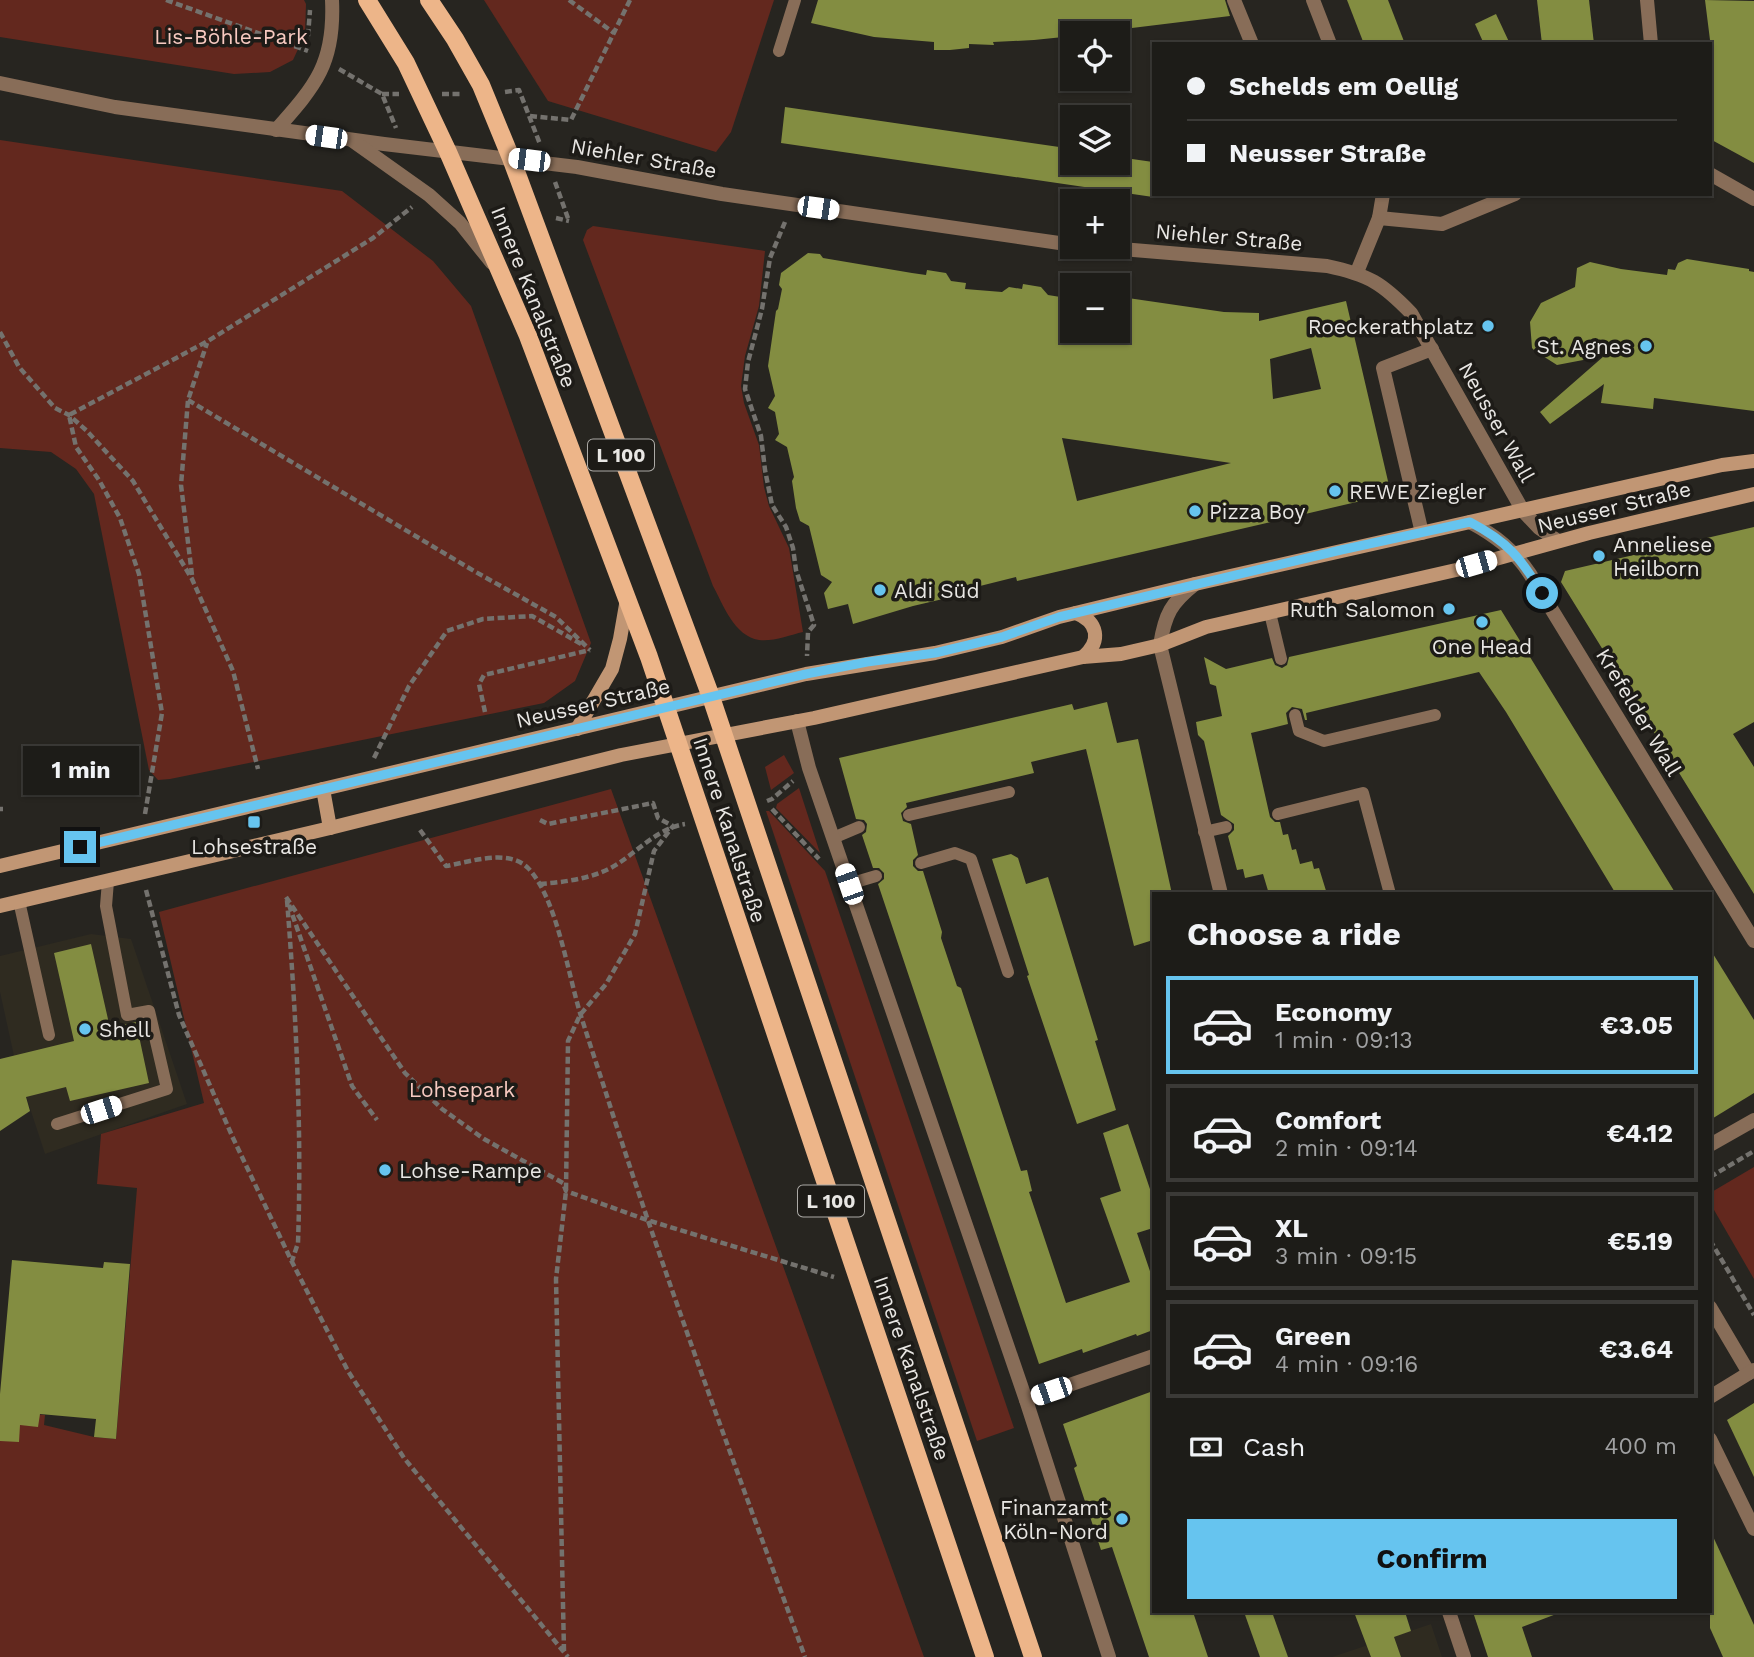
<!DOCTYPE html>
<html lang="en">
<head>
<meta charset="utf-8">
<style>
  :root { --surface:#1d1c18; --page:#2a2925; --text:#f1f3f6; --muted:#a0a1a2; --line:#3b3a37; --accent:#66c4ef }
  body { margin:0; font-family:"Work Sans",sans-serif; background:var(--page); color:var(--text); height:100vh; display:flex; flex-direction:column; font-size:26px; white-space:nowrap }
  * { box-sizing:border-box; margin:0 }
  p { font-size:23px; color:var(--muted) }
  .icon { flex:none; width:38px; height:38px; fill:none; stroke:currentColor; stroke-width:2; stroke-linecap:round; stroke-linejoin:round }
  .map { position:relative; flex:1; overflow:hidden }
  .panel { position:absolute; left:1152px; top:892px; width:560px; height:721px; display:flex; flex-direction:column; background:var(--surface); border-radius:0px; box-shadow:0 2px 5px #0004,0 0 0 2px var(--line) }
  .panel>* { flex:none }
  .banner { position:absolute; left:1152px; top:42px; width:560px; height:154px; border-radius:0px; box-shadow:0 2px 5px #0004,0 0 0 2px var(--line); display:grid; align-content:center; height:154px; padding:0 35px; background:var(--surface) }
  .buttons { position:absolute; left:1060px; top:21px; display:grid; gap:14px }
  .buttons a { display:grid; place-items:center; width:70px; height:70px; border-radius:0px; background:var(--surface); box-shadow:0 2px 5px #0004,0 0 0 2px var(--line); font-size:35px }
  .end { position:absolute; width:32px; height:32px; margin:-16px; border:9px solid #66c4ef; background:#111; box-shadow:0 0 0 4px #111 }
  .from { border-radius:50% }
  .bubble { position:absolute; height:49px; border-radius:0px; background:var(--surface); box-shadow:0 2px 5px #0004,0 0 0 2px var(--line); font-size:23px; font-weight:700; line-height:49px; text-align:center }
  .car { position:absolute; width:21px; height:42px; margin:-21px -10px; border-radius:9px; box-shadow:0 0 5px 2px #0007; background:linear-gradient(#fff 24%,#345 0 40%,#fff 0 76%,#345 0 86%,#fff 0) }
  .banner b { display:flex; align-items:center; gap:24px; height:66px; font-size:26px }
  .banner b+b { border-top:2px solid var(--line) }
  .banner i { width:18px; height:18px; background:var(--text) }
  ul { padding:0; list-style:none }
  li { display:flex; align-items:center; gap:21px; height:98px; margin:0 14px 10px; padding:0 21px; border:4px solid var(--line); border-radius:0px }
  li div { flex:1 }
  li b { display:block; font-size:26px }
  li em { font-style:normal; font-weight:700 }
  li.current { border-color:var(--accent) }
  li>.icon { width:63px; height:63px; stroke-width:1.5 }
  h2 { padding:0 35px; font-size:32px; line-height:84px }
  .pay { display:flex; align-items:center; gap:18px; height:77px; padding:0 35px; font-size:26px }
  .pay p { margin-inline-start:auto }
  .button { display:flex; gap:14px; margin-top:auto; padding:14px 35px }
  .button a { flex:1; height:80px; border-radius:0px; background:var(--accent); color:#111; font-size:28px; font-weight:700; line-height:80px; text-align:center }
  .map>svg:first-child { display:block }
  .built { fill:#2f2b20 }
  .green { fill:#63281e }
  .building { fill:#838d41; fill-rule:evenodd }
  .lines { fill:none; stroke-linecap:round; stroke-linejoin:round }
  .path { stroke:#74726e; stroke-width:4.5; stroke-dasharray:7 3.5; stroke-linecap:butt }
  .service { stroke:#886d58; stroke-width:12 }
  .minor { stroke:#886d58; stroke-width:14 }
  .tertiary { stroke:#886d58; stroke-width:14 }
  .secondary { stroke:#c19674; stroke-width:14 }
  .primary { stroke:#edb589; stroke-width:18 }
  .route { stroke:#66c4ef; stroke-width:9 }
  .poi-dot { fill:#66c4ef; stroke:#1d1b17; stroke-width:2.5 }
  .labels { text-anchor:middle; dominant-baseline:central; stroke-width:7; stroke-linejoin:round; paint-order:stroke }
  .shield { fill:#1d1b17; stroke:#acaaa6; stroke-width:2 }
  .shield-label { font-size:19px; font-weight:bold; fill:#e9e7e4 }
  .park-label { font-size:21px; fill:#f7cac1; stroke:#1d1b17 }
  .street-label { font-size:21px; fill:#e9e7e4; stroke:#1d1b17 }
  .poi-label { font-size:21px; fill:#e9e7e4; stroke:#1d1b17; text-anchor:start }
</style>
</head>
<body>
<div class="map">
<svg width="1754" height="1657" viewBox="0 0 1754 1657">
  <rect width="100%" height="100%" fill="#272520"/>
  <g class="built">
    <polygon points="91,934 131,939 187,1104 45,1154 16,1065 0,992 0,956"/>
    <polygon points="1431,1624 1442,1657 1332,1657"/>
  </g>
  <g class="green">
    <polygon points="0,0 304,0 306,4 305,34 293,60 270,72 234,74 0,37"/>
    <polygon points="484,0 774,0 731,132 716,152 548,101"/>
    <polygon points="0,140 342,191 433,261 471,306 591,643 575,681 544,703 170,779 158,780 149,770 94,494 76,469 51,452 0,448"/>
    <path d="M 593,226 L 765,251 L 759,306 L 745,356 L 741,386 L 744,403 L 759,445 L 764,487 L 769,506 L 789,548 L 803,632 C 790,635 772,642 759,640 C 734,636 723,604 713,586 L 583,240 L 587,230 Z"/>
    <polygon points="784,755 794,773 771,790 765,767"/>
    <polygon points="799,788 820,853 776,808 777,804"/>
    <polygon points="611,789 924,1657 0,1657 0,1411 45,1415 44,1425 94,1437 116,1439 137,1188 97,1184 101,1134 204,1103 159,912"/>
    <polygon points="766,811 769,811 825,871 1014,1428 977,1441"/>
    <polygon points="1754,1167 1754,1279 1710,1203 1710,1193"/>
  </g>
  <g class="building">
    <polygon points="818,0 1225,0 1230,16 1091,33 1073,33 1073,36 1034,40 993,42 994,45 969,44 969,48 950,50 934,50 934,42 874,37 811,23"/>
    <polygon points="1347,0 1388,0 1405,44 1364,44"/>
    <polygon points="1537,0 1589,0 1594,44 1542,44"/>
    <polygon points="1705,0 1754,1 1754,163 1710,139 1710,40"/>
    <polygon points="1496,14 1510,44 1484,44 1475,24"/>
    <polygon points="785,107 1073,149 1073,163 1118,163 1118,157 1153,162 1153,197 781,143"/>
    <path d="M 808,253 L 820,254 L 823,258 L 912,273 L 926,275 L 927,270 L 946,273 L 951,281 L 966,283 L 965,289 L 1002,292 L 1009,287 L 1022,289 L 1023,284 L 1041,287 L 1048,295 L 1073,299 L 1073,331 L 1118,331 L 1118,304 L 1120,305 L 1121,297 L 1224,312 L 1259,313 L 1259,321 L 1346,301 L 1391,494 L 1017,581 L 1016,577 L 976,587 L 977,591 L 913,606 L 853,624 L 848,604 L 828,609 L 824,593 L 832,582 L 821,575 L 809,526 L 800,521 L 796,508 L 792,481 L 794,477 L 787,447 L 775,440 L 779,434 L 775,412 L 768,408 L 775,396 L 768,366 L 776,311 L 778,309 L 782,289 L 779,285 L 781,273 ZM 1311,348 L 1321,389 L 1273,399 L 1270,359 ZM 1062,438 L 1231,463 L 1077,501 Z"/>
    <polygon points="1687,259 1749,269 1749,271 1754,272 1754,411 1654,398 1653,409 1601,403 1604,384 1550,424 1540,412 1604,356 1557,365 1535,351 1532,348 1530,322 1541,303 1575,287 1577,268 1590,262 1621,269 1667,275 1668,269 1675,270 1678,263"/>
    <polygon points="1754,527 1754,722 1733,734 1754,767 1754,894 1561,582 1565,571"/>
    <polygon points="1501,610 1676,894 1616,894 1506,712 1479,672 1306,713 1307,720 1305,720 1302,709 1292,707 1286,713 1288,724 1251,733 1270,817 1275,822 1280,822 1283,835 1288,834 1292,850 1296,849 1300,864 1312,861 1314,869 1319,868 1327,894 1269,894 1263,874 1245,878 1243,869 1237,870 1228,836 1234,830 1234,824 1221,815 1204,741 1198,735 1196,722 1222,716 1216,686 1210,684 1204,657 1226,669 1272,658 1275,665 1282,668 1287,665 1289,657"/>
    <polygon points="1107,702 1117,743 1138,739 1172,894 1153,894 1153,940 1134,946 1086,749 1031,762 1034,773 906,803 907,807 901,813 903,821 911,824 918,855 913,860 913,866 918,871 923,871 942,932 941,938 957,986 961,988 1021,1171 1027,1170 1032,1191 1029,1192 1066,1303 1130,1282 1100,1198 1121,1191 1103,1133 1128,1124 1153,1198 1153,1228 1137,1233 1153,1280 1153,1330 1137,1336 1136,1334 1083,1353 1082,1349 1039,1364 878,884 884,879 884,873 879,868 873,868 862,835 866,832 867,824 864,820 856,819 839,758 1072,704 1074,710"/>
    <polygon points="1011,854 1018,858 1026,884 1048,877 1098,1040 1095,1041 1116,1110 1077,1124 1027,976 1029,975 992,859"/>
    <polygon points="91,944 110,1028 136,1022 149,1083 70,1101 66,1087 26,1097 30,1111 0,1131 0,1059 74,1041 54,953"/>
    <polygon points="1710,949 1754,1020 1754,1093 1710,1120"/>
    <polygon points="12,1260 103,1268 104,1262 130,1264 116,1439 94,1437 96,1419 40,1414 38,1427 20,1425 19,1442 0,1441 0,1394"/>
    <polygon points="1153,1391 1153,1612 1193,1612 1208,1657 1149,1657 1112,1547 1101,1550 1074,1468 1077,1466 1063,1424"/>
    <polygon points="1754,1403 1754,1477 1727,1420"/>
    <polygon points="1710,1530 1754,1625 1754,1657 1723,1657 1710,1628"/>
    <polygon points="1244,1612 1272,1612 1288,1657 1260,1657"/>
    <polygon points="1354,1612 1405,1612 1411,1631 1394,1637 1401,1657 1371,1657"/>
    <polygon points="1473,1612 1559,1612 1559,1613 1522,1627 1532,1657 1488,1657"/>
  </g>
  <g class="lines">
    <g class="path">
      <polyline points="166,0 308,51"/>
      <polyline points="569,0 614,33"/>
      <polyline points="308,36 310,10"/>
      <polyline points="339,69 382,94 396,128"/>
      <polyline points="505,92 519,90 540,144"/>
      <polyline points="382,94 399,94"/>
      <polyline points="442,94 462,94"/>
      <polyline points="530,116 571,120 630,0"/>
      <polyline points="555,182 569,221"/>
      <polyline points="556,218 569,221"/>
      <polyline points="785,222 770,258 762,309 748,362 745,389 761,436 765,470 772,505 786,527 793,548 796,570 814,625 808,632 807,656"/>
      <polyline points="0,332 19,367 55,408 69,415 87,431 133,481 192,579 233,671 258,769"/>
      <polyline points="188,400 474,571 556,617 590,650"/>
      <polyline points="192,575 181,485 188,400 207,343"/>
      <polyline points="485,712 479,684 484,675 590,650"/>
      <polyline points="374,758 409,686 447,631 483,619 532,616 583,645"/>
      <polyline points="767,801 772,799 793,781"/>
      <polyline points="0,809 3,809"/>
      <polyline points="772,809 819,859"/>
      <polyline points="145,814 162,713 139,574 120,518 99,480 76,447 69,415 208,341 373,238 412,207"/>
      <polyline points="540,820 548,824 653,803 658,818 673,826"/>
      <path d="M 420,830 L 446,866 C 470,862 508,848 528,868 C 557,898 568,975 581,1016 C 591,1048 602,1080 612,1112 C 671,1295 739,1476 805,1657"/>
      <path d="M 540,884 C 566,882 597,878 619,863 C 640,849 659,828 685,824"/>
      <polyline points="146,890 179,1015 233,1138 292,1262 348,1371 404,1458 568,1657"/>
      <polyline points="286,897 405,1073 442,1109 484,1139 563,1183 566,1191 647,1220 834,1277"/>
      <path d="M 287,900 C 296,1014 302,1128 298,1243 L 292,1261"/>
      <polyline points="289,905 352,1086 377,1120"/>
      <polyline points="1710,1177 1754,1151"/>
      <polyline points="1710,1240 1754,1315"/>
      <polyline points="564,1651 556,1279 566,1191 568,1041 580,1015 606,984 635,934 654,851 673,826"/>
    </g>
    <g class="service">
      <polyline points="779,51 795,0"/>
      <polyline points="1270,613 1281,659"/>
      <polyline points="1295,715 1299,731 1324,741 1435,715"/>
      <polyline points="1278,814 1363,793 1390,894"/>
      <polyline points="909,815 1009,792"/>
      <polyline points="1204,832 1226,827"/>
      <polyline points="833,838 859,827"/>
      <polyline points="921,863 955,853 971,859 1008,972"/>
      <polyline points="849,884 876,876"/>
      <polyline points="19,901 49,1035"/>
      <polyline points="57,1124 167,1089 149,1011 127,1015 106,906 108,881"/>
    </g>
    <g class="minor">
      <polyline points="1234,0 1252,44"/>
      <polyline points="1313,0 1330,44"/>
      <polyline points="1647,0 1651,44"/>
      <polyline points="1710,174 1754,199"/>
      <polyline points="1379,218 1442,224 1515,194"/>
      <polyline points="1357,272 1379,218 1383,194"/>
      <path d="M 1470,522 C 1496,536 1514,550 1530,574 L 1754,941"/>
      <polyline points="1422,533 1383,368 1432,349"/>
      <path d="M 1195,584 C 1171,603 1165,614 1160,645 L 1221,894"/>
      <polyline points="797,721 809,768 1026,1400 1109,1657"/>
      <polyline points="1710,1145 1754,1120"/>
      <polyline points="1710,1307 1749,1373"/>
      <polyline points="1710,1397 1754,1370"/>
      <polyline points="1026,1400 1153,1356"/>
      <polyline points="1710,1439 1754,1529"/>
      <polyline points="1449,1612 1464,1657"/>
    </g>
    <g class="tertiary">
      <polyline points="0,83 115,107 384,144 577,167 722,194 1073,245"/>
      <path d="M 276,130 C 316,85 335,63 332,0"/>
      <polyline points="353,141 429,195 460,223 492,263"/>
      <path d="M 1097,247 L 1327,266 C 1369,275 1382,283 1411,313 L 1523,511 L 1539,528 L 1558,541"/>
    </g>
    <g class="secondary">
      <path d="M 1076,613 C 1098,622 1102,641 1083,657"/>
      <polyline points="577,729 612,669 620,639 627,599"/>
      <polyline points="323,789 330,828"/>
      <polyline points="0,866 806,674 935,653 1002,637 1059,617 1195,584 1722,465 1754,461"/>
      <polyline points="0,906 330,828 621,755 814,718 1083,657 1121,654 1160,645 1206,627 1456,570 1589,533 1754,494"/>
    </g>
    <g class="primary">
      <polyline points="367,0 406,63 448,152 528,336 649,657 985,1657"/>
      <polyline points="429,0 455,39 481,85 511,158 711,697 1033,1657"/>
    </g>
  </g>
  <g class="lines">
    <path class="route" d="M 80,847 L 806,674 L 867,662 L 935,653 L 1002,637 L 1059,617 L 1341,550 L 1470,522 C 1508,542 1520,557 1542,593"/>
  </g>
  <g class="poi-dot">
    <circle cx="1488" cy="326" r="7"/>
    <circle cx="1646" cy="346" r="7"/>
    <circle cx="1335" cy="491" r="7"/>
    <circle cx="1195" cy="511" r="7"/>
    <circle cx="1599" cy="556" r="7"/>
    <circle cx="880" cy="590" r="7"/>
    <circle cx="1449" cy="609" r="7"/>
    <circle cx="1482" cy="622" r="7"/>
    <rect x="247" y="815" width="14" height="14" rx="3.5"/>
    <circle cx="85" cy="1029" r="7"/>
    <circle cx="385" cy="1170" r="7"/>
    <circle cx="1122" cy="1519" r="7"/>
  </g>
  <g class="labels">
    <g class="shield">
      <rect x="588" y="439.5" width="66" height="31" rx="5"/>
      <rect x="798" y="1185.5" width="66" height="31" rx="5"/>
    </g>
    <g class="shield-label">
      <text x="621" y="455">L 100</text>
      <text x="831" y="1201">L 100</text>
    </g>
    <g class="park-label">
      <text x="231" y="36">Lis-Böhle-Park</text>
      <text x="462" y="1089">Lohsepark</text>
    </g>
    <g class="street-label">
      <text transform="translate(644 158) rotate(10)">Niehler Straße</text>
      <text transform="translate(1229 237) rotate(5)">Niehler Straße</text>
      <text transform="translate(534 297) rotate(68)">Innere Kanalstraße</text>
      <text transform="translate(1497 422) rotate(61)">Neusser Wall</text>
      <text transform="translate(1614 507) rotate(-14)">Neusser Straße</text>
      <text transform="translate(593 703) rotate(-13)">Neusser Straße</text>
      <text transform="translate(1639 712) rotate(59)">Krefelder Wall</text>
      <text transform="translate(730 830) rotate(72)">Innere Kanalstraße</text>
      <text transform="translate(912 1368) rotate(71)">Innere Kanalstraße</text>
    </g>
    <g class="poi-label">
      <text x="1474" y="326" text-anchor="end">Roeckerathplatz</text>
      <text x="1632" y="346" text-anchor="end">St. Agnes</text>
      <text x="1349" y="491">REWE Ziegler</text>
      <text x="1209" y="511">Pizza Boy</text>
      <text x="1613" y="544">Anneliese<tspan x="1613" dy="24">Heilborn</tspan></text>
      <text x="894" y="590">Aldi Süd</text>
      <text x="1435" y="609" text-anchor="end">Ruth Salomon</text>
      <text x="1482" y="646" text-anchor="middle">One Head</text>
      <text x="254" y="846" text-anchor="middle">Lohsestraße</text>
      <text x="99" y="1029">Shell</text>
      <text x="399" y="1170">Lohse-Rampe</text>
      <text x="1108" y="1507" text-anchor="end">Finanzamt<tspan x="1108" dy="24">Köln-Nord</tspan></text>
    </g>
  </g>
</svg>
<div class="buttons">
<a><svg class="icon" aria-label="locate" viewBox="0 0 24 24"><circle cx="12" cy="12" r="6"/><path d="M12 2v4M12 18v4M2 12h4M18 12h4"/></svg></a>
<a><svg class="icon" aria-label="layers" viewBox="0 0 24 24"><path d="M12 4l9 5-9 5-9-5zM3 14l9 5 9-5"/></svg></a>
<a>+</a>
<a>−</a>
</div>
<i class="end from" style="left:1542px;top:593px"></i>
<i class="end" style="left:80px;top:847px"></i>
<div class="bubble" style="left:23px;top:746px;width:116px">1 min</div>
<i class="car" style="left:326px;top:137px;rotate:278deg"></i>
<i class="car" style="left:529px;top:160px;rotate:277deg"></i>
<i class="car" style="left:818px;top:208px;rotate:98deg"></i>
<i class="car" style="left:1476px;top:564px;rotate:74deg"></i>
<i class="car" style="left:849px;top:884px;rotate:341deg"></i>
<i class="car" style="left:101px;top:1110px;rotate:72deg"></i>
<i class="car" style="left:1051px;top:1391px;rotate:251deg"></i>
<div class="banner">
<b><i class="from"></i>Schelds em Oellig</b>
<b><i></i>Neusser Straße</b>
</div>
<section class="panel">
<h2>Choose a ride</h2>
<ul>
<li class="current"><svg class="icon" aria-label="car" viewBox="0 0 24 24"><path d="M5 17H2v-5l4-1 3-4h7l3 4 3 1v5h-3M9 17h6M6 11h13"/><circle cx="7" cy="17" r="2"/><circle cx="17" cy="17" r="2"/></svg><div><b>Economy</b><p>1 min · 09:13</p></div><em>€3.05</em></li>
<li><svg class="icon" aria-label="car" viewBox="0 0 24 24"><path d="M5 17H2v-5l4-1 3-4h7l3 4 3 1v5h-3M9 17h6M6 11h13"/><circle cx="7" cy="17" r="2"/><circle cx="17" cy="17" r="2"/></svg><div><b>Comfort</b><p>2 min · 09:14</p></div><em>€4.12</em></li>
<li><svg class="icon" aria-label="car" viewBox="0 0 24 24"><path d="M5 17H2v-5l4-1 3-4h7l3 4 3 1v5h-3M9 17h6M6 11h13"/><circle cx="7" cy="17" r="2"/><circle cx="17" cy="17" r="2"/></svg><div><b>XL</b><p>3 min · 09:15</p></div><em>€5.19</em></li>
<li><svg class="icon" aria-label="car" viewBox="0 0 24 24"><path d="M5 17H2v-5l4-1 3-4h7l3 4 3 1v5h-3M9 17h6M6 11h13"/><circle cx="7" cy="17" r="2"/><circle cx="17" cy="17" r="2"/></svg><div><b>Green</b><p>4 min · 09:16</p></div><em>€3.64</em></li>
</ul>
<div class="pay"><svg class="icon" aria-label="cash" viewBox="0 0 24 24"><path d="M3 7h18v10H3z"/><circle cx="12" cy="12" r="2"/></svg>Cash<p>400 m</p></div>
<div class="button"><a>Confirm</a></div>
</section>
</div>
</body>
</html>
